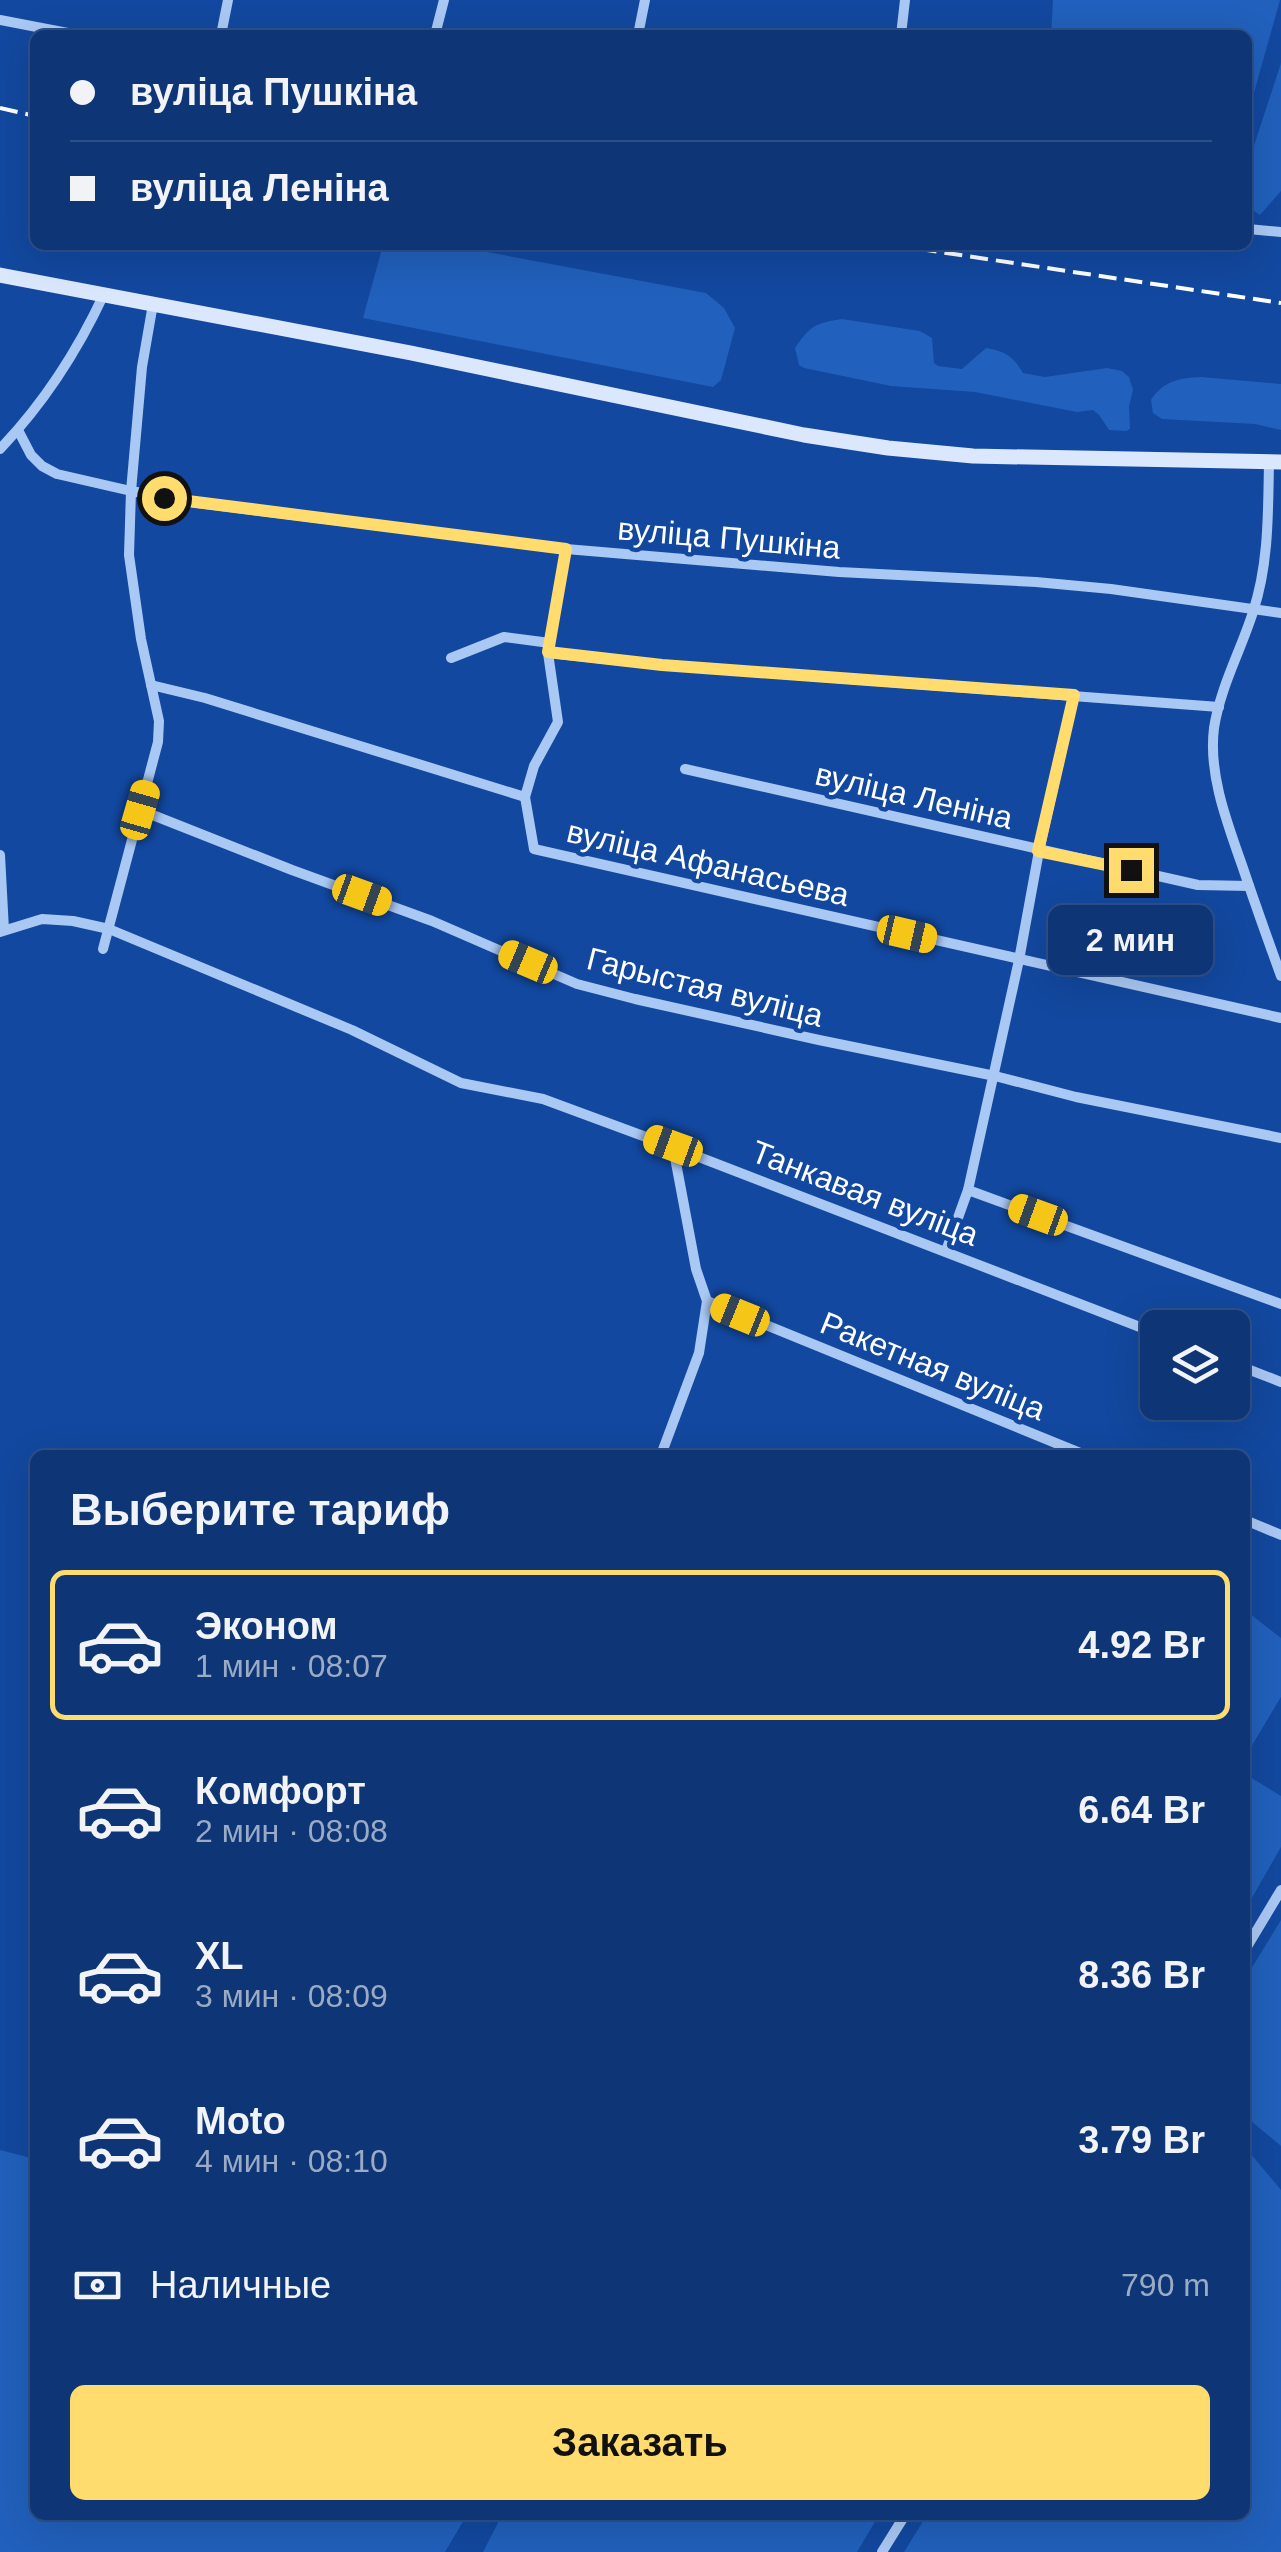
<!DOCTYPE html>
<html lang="ru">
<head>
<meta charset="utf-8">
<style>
  :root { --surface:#0e3677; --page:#1c417f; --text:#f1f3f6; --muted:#9babc6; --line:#2e5089; --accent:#ffdc6d }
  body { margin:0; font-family:Arial,sans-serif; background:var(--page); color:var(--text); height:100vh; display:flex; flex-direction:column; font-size:38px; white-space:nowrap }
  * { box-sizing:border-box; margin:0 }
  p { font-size:32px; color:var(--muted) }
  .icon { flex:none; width:55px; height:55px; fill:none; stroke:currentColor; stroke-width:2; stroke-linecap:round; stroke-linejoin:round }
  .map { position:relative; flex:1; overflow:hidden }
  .drawer { position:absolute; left:30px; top:1450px; width:1220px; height:1070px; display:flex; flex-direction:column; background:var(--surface); border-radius:15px; box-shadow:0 10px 40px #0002,0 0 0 2px var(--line) }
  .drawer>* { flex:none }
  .banner { position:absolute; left:30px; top:30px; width:1222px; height:220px; border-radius:15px; box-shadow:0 10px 40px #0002,0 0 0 2px var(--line); display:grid; align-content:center; height:220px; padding:0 40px; background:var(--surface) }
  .buttons { position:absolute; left:1140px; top:1310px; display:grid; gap:20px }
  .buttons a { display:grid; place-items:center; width:110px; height:110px; border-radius:15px; background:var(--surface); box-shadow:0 10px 40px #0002,0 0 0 2px var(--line); font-size:50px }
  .end { position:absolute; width:45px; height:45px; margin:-22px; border:12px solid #ffdc6d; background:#111; box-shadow:0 0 0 5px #111 }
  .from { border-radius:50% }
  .bubble { position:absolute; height:70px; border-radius:15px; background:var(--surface); box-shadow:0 10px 40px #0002,0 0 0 2px var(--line); font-size:32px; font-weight:800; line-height:70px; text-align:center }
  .car { position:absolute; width:30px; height:60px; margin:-30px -15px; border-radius:12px; box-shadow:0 0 8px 2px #0007; background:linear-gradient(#f5c518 24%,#345 0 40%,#f5c518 0 76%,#345 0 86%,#f5c518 0) }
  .banner b { display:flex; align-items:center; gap:35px; height:95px; font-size:38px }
  .banner b+b { border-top:2px solid var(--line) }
  .banner i { width:25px; height:25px; background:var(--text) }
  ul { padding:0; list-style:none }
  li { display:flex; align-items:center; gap:30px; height:150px; margin:0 20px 15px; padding:0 20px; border:5px solid transparent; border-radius:15px }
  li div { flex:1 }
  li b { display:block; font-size:38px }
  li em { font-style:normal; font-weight:800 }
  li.on { border-color:var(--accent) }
  li>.icon { width:90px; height:90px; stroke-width:1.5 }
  h2 { padding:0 40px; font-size:45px; line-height:120px }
  .pay { display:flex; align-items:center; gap:25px; height:110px; padding:0 40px; font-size:38px }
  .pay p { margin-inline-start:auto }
  .action { display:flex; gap:20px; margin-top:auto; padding:20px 40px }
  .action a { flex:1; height:115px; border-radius:15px; background:var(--accent); color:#111; font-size:40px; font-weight:800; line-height:115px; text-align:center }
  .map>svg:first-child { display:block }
  .green { fill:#2160bc }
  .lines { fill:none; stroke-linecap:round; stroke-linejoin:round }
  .street { stroke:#aac8f4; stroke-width:10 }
  .secondary { stroke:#dae7fd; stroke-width:15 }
  .rail { stroke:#fff; stroke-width:4; stroke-dasharray:18 8; stroke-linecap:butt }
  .route { stroke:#ffdc6d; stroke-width:12 }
  .labels { text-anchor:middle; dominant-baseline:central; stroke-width:9; stroke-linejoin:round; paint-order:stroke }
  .street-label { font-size:32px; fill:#fff; stroke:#12489f }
</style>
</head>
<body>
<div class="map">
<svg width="1281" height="2552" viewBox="0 0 1281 2552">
  <rect width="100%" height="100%" fill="#12489f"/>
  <g class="green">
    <polygon points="1053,0 1280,0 1252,100 1248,104 1248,35 1051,35"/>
    <polygon points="1281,63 1281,191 1260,215 1248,207 1248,164"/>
    <polygon points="383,245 450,245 706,293 724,308 735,328 721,380 713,387 363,318"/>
    <path d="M 842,319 L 920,331 L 932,338 L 934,363 L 938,366 L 962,369 L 986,348 C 1005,351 1013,356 1023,373 L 1045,377 L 1107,368 L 1122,371 L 1129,377 L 1133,390 L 1129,406 L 1130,429 L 1126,431 L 1109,430 L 1099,415 L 1093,410 L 1077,412 L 975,392 L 891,386 L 804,368 L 799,365 L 795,348 C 810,326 815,323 842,319 Z"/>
    <path d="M 1201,377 L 1281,384 L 1281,430 L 1255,424 L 1162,419 L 1153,413 L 1151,400 C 1163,381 1179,378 1201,377 Z"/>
    <polygon points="1245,1610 1281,1638 1281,1697 1245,1757"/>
    <polygon points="1245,1774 1281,1796 1281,1847 1245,1910"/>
    <polygon points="1281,1920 1281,2146 1245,2116 1245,1979"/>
    <polygon points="1245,2147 1281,2190 1281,2552 904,2552 927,2515 1245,2515"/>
    <polygon points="0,2150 35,2159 35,2515 467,2515 445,2552 0,2552"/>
    <polygon points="502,2515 879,2515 857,2552 483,2552"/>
  </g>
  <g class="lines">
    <g class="street">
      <polyline points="0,20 78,35"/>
      <polyline points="221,35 228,0"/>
      <polyline points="435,35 444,0"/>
      <polyline points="638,35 645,0"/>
      <polyline points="901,35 905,0"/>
      <polyline points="1248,229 1281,232"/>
      <polyline points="18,430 31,455 42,466 57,474 131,491 197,503 566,549 839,572 1036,582 1111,589 1281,613"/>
      <path d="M 0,449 C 44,403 77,352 104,294"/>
      <path d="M 1269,462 C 1268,512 1269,564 1253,612 C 1241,650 1220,688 1214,728 C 1208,775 1228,825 1243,868 C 1255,904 1268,940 1281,976"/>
      <polyline points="566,549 548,653 558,722 534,766 525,797 534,849 1281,1018"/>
      <polyline points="548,653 662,665 1219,707"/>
      <polyline points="451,658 504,637 550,643"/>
      <polyline points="151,685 205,698 525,797"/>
      <polyline points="685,769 1198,885 1249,886"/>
      <polyline points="140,810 292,870 432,921 577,984 635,999 819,1040 995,1076 1076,1097 1281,1138"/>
      <polyline points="0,855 4,930"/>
      <polyline points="0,932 42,919 73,921 109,929 352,1030 461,1083 543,1099 673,1147 1158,1334"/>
      <polyline points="103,949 158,742 159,721 141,639 129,555 131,491 142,367 153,304"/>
      <polyline points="968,1190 1281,1304"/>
      <polyline points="946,1251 968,1190 1019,960 1039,851 1074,695"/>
      <polyline points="707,1301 1085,1455"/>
      <polyline points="1232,1363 1281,1382"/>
      <polyline points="661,1455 699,1353 707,1301 696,1269 673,1147"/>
      <polyline points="1245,1520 1281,1535"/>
      <polyline points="1245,1950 1281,1890"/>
      <polyline points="882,2552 905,2515"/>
    </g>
    <polyline class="secondary" points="0,275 411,353 804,435 888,448 973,456 1281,462"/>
    <g class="rail">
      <polyline points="0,108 35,116"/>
      <polyline points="893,245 1281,303"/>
    </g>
  </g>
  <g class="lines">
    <polyline class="route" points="164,498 566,549 548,652 662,665 1074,695 1038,851 1131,870"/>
  </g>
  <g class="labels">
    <g class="street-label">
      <text transform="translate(729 538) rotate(5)">вуліца Пушкіна</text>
      <text transform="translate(914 796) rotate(13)">вуліца Леніна</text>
      <text transform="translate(708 863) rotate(13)">вуліца Афанасьева</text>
      <text transform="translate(705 987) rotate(14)">Гарыстая вуліца</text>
      <text transform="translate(865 1193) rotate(21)">Танкавая вуліца</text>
      <text transform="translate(933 1366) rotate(22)">Ракетная вуліца</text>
    </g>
  </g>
</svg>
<div class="buttons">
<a><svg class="icon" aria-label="layers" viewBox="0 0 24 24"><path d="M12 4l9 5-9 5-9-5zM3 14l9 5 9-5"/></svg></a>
</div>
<i class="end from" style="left:164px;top:498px"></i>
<i class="end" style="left:1131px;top:870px"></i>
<div class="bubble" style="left:1048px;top:905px;width:165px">2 мин</div>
<i class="car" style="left:140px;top:810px;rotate:16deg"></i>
<i class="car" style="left:362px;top:895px;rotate:110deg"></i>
<i class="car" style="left:907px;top:934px;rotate:103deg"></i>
<i class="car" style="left:528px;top:962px;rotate:293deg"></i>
<i class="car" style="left:673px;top:1146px;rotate:290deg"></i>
<i class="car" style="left:1038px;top:1215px;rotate:290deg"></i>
<i class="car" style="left:740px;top:1315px;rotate:292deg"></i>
<div class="banner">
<b><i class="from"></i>вуліца Пушкіна</b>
<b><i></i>вуліца Леніна</b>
</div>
<section class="drawer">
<h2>Выберите тариф</h2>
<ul>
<li class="on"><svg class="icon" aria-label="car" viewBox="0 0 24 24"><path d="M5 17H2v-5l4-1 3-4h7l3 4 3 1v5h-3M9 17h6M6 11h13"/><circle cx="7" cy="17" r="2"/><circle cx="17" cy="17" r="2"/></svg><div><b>Эконом</b><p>1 мин · 08:07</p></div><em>4.92 Br</em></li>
<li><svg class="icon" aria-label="car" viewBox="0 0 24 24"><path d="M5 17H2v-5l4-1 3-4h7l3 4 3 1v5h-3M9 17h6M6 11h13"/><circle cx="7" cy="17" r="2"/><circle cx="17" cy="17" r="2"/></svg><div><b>Комфорт</b><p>2 мин · 08:08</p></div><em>6.64 Br</em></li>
<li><svg class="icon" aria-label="car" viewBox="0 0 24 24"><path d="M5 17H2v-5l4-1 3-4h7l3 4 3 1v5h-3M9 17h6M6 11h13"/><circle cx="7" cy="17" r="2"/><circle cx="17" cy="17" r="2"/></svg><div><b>XL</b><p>3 мин · 08:09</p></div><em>8.36 Br</em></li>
<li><svg class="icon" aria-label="car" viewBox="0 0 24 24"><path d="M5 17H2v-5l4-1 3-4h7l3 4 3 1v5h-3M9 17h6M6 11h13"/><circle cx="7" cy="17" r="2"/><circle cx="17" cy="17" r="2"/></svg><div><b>Moto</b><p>4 мин · 08:10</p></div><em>3.79 Br</em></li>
</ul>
<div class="pay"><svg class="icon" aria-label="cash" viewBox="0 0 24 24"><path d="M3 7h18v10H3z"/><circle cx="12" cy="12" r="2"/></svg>Наличные<p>790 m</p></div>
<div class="action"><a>Заказать</a></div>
</section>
</div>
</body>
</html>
